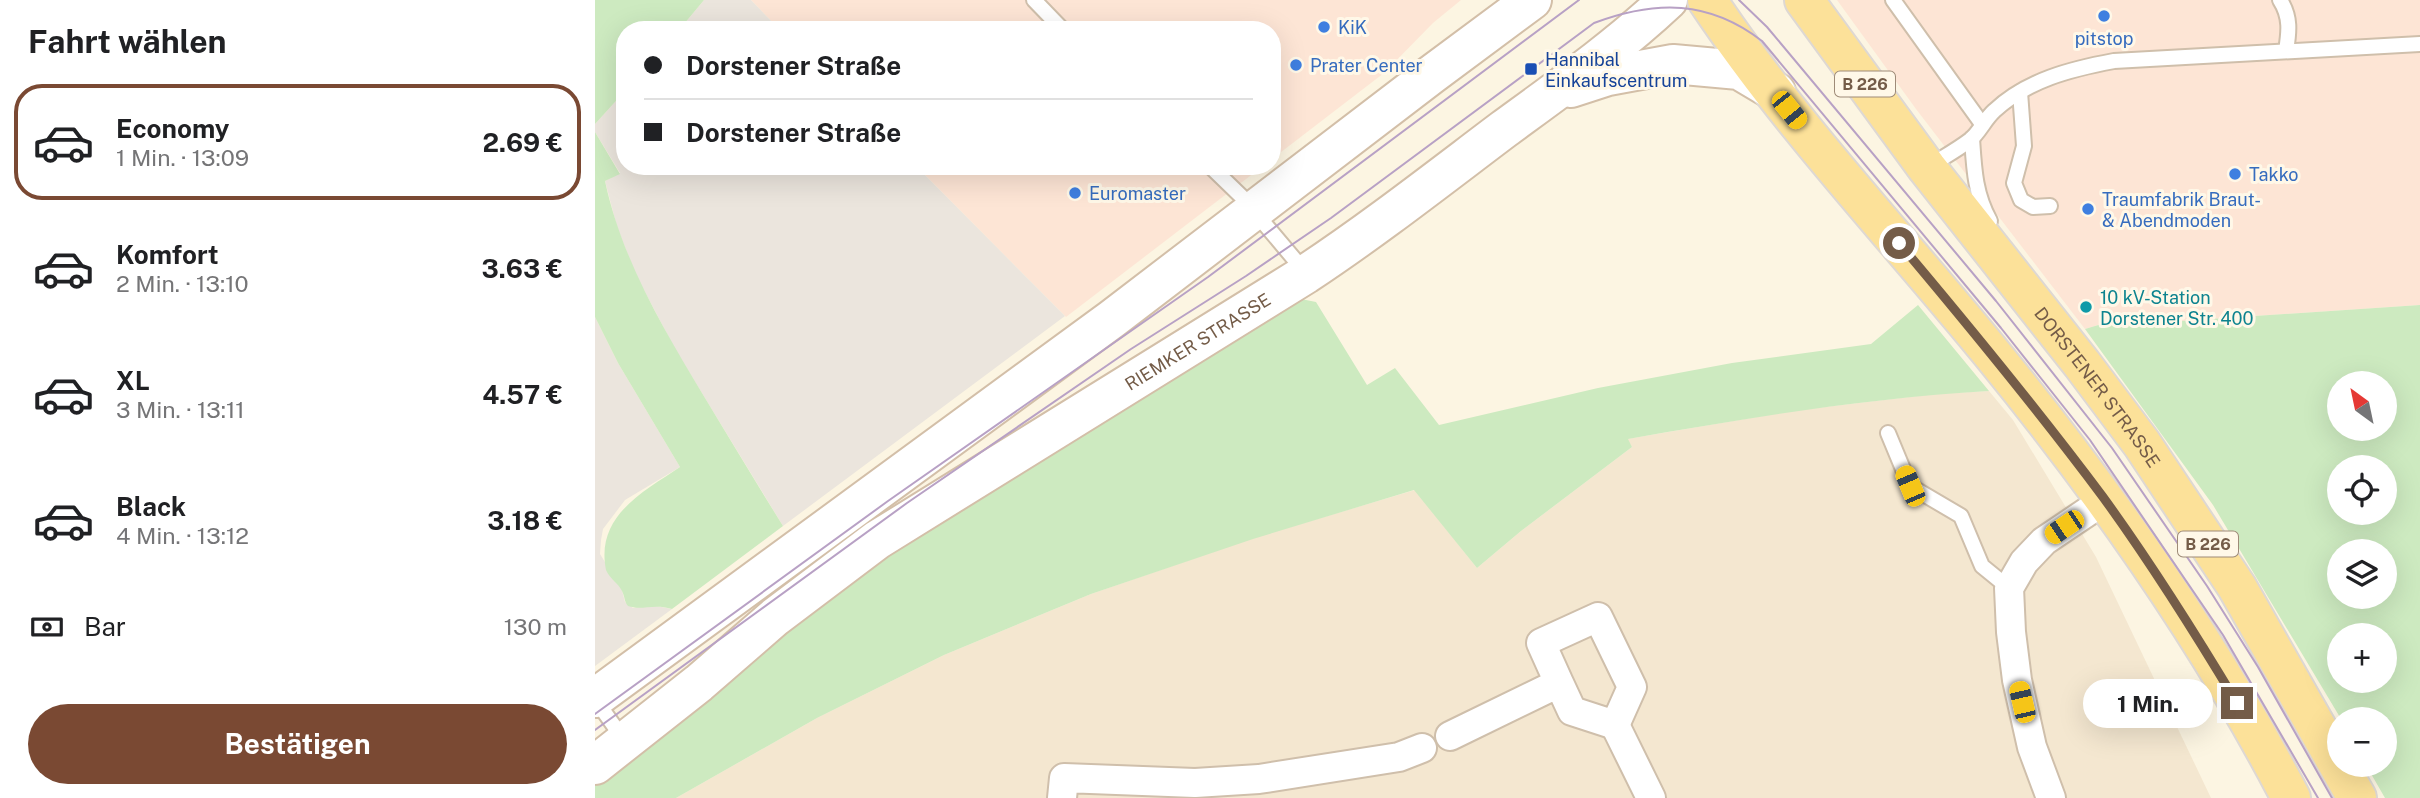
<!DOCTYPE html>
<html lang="de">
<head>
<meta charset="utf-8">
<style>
  :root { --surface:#fff; --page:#f2f2f2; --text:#202124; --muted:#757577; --line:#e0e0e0; --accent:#7a4933 }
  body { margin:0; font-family:"Public Sans",sans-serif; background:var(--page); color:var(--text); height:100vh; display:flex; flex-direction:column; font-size:26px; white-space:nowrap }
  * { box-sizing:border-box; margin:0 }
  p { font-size:23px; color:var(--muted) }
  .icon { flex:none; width:38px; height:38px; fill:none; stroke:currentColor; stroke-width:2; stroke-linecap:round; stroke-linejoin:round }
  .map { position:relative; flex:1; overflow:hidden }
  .sheet { display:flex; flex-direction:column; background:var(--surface); width:595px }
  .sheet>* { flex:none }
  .hud { position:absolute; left:21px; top:21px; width:665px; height:154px; border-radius:28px; box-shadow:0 7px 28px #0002; display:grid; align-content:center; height:154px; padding:0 28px; background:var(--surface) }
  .needle { width:46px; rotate:327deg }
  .controls { position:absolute; left:1732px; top:371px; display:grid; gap:14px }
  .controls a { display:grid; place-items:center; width:70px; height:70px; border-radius:50%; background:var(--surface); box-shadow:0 7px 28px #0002; font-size:35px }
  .end { position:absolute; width:32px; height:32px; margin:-16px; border:9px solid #745c48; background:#fff; box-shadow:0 0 0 4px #fff }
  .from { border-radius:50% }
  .bubble { position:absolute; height:49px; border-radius:24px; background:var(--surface); box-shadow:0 7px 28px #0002; font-size:23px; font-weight:700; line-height:49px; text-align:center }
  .car { position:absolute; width:21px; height:42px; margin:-21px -10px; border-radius:9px; box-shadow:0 0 5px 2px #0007; background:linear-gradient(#f5c518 24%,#345 0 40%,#f5c518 0 76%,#345 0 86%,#f5c518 0) }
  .hud b { display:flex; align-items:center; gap:24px; height:66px; font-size:26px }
  .hud b+b { border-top:2px solid var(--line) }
  .hud i { width:18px; height:18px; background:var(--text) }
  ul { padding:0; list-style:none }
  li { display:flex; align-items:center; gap:21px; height:116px; margin:0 14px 10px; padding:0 14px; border:4px solid transparent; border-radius:28px }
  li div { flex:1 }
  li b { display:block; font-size:26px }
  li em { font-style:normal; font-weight:700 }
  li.active { border-color:var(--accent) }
  li>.icon { width:63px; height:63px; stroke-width:1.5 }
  h2 { padding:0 28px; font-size:32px; line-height:84px }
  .pay { display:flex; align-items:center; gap:18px; height:77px; padding:0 28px; font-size:26px }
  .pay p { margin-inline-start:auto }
  .cta { display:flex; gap:14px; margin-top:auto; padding:14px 28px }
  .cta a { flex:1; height:80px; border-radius:42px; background:var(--accent); color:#fff; font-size:28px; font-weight:700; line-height:80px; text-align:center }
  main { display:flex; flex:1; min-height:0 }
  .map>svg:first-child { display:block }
  .residential { fill:#f4e7d0 }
  .commercial { fill:#fde5d5 }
  .industrial { fill:#ebe5dd }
  .green { fill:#cdeac0; fill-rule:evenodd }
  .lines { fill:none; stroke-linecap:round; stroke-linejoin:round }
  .service-casing { stroke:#cfbfab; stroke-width:18 }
  .minor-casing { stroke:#cfbfab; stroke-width:32 }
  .secondary-casing { stroke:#d3bfa8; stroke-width:42 }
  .primary-casing { stroke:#ded8d3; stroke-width:42 }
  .service { stroke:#fff; stroke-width:14 }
  .minor { stroke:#fff; stroke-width:28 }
  .secondary { stroke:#fff; stroke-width:38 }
  .primary { stroke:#fce199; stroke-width:38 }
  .tram { stroke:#b8a1c5; stroke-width:2 }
  .route { stroke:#745c48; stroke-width:9 }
  .shop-dot { fill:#3f7fe0; stroke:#fff8e8; stroke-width:2.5 }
  .transit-dot { fill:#1a4fb4; stroke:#fff8e8; stroke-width:2.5 }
  .culture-dot { fill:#0f9aa8; stroke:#fff8e8; stroke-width:2.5 }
  .labels { text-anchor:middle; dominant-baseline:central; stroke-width:6; stroke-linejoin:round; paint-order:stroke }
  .shield { fill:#fff8e8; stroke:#9e8b78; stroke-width:2 }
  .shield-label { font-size:16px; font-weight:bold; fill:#745c48 }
  .shop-label { font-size:18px; fill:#366cbe; stroke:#fff8e8; text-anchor:start }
  .transit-label { font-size:18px; fill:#164399; stroke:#fff8e8; text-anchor:start }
  .culture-label { font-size:18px; fill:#0d838f; stroke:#fff8e8; text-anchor:start }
  .street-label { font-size:18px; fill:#745c48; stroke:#fff8e8 }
</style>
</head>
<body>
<main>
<section class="sheet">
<h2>Fahrt wählen</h2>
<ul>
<li class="active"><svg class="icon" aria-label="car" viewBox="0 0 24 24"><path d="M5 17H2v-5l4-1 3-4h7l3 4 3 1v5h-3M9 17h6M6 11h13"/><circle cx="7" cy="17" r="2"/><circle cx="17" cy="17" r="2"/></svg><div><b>Economy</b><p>1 Min. · 13:09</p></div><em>2.69 €</em></li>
<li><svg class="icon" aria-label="car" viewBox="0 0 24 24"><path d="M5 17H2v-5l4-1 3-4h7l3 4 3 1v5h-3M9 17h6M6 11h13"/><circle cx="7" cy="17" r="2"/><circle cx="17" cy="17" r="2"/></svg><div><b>Komfort</b><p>2 Min. · 13:10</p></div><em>3.63 €</em></li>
<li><svg class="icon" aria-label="car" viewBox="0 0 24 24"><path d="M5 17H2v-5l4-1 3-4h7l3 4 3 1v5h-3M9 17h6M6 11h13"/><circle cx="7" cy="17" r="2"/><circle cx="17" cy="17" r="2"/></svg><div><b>XL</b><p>3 Min. · 13:11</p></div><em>4.57 €</em></li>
<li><svg class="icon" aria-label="car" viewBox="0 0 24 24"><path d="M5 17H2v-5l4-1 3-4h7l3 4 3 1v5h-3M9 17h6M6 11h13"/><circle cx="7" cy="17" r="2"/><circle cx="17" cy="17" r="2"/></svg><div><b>Black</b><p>4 Min. · 13:12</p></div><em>3.18 €</em></li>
</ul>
<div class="pay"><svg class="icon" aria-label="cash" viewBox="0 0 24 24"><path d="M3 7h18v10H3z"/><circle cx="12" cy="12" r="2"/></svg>Bar<p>130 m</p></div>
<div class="cta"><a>Bestätigen</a></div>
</section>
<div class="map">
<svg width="1825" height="798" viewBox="0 0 1825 798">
  <rect width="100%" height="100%" fill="#fcf5e2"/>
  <polygon class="residential" points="1394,391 1418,420 1501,557 1616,798 81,798 222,718 349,655 496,594 658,538 820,490 882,568 926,531 1037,447 1032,439 1196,411 1339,394"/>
  <g class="commercial">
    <polygon points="156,0 866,0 838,23 789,73 677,159 677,30 185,30"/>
    <polygon points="1242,0 1825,0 1825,305 1526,325 1510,323 1490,329 1321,109"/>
    <polygon points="321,166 668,166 471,317"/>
  </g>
  <g class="industrial">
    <polygon points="109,0 156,0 185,30 84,30"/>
    <polygon points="30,91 30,166 321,166 470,316 188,526 80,349 41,275 22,227 10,181 25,173 0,132 0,124"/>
    <polygon points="0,317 23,363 85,467 30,500 8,529 6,540 5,554 27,590 30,602 38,608 56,605 77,609 0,666"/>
  </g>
  <g class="green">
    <polygon points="0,0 109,0 84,30 30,30 30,91 0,124"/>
    <path d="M 0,132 L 25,174 L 10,181 C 27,260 69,330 110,398 C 136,441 162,484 188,526 L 77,609 C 58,603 47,611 33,606 C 29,601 30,597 27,591 C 23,583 15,579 11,570 C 0,515 50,491 85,467 L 23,363 L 0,317 Z"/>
    <path d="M 706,299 L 721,302 L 772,385 L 800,368 L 844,425 L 1003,388 L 1137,363 L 1276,344 L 1323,305 L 1394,391 C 1272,398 1153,418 1033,439 L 1037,447 L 926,531 L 882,568 L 819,490 L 658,539 L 496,594 L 349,655 L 222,718 L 81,798 L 0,798 L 0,786 L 273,565 Z"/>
    <path d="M 1825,305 L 1825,798 L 1790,798 L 1771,765 L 1790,765 L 1790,719 L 1746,719 L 1618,505 L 1490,329 L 1510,323 L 1526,325 ZM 1745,383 L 1790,383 L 1790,429 L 1745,429 ZM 1745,467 L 1790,467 L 1790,513 L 1745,513 ZM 1745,551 L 1790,551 L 1790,597 L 1745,597 ZM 1745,635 L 1790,635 L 1790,681 L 1745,681 Z"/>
  </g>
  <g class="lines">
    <defs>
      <g id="service">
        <polyline points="439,0 468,30"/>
        <polyline points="1298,0 1387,124"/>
        <path d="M 1685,0 C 1696,17 1694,32 1691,51"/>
        <polyline points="1425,92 1429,146 1419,183 1426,200 1438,207 1455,206"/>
        <path d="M 1377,138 C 1379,169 1380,194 1395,221"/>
        <polyline points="615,166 647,197 711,273"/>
        <path d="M 1333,167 C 1347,158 1362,150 1375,140 C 1384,133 1390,119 1399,111 C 1432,80 1476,69 1519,61 L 1825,44"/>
        <polyline points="1293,433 1315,486 1366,516 1387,566 1414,588"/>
        <polyline points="0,699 29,740"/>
      </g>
      <g id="minor">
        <polyline points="1020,725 1056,798"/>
        <polyline points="855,736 964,683 977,711 1020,725 1037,687 1003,617 946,643 964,683"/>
        <polyline points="467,798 469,778 600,783 664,779 804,757 827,748"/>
        <polyline points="1456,798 1437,747 1422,680 1416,632 1414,588 1429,562 1449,541 1510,500"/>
      </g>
      <g id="secondary">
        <polyline points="976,88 1013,76 1078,64 1144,70 1181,92"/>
        <polyline points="0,698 517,319 836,75 937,0"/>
        <path id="s1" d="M 0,765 L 104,683 L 180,617 L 282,540 L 711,274 C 779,229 844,178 909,129 C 965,88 1023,47 1073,0"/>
      </g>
      <g id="primary">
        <path d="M 1112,0 C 1196,126 1302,237 1398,355 C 1510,492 1614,640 1696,798"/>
        <path id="s2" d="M 1209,0 L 1332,168 L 1487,364 L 1547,444 L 1642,587 L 1762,798"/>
      </g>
    </defs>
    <use href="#service" class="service-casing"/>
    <use href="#minor" class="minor-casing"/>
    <use href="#secondary" class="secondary-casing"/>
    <use href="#primary" class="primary-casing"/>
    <use href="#service" class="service"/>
    <use href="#minor" class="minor"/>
    <use href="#secondary" class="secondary"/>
    <use href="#primary" class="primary"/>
    <g class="tram">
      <polyline points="1144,0 1172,27 1401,301 1517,448 1612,586 1663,667 1737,798"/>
      <polyline points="0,714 293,501 613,277 984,0"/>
      <path d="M 0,730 L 312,503 L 536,349 L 651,276 L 736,218 L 999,23 C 1061,0 1114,0 1167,41 L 1406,328 L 1495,440 L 1628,635 L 1723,798"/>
    </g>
  </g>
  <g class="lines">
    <path class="route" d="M 1304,243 C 1374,326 1443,410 1508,497 C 1556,563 1600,633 1642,703"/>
  </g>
  <g class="shop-dot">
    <circle cx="1509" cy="16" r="7"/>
    <circle cx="729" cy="27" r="7"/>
    <circle cx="701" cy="65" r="7"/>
    <circle cx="1640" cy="174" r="7"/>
    <circle cx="480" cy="193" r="7"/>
    <circle cx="1493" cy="209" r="7"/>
  </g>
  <rect class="transit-dot" x="929" y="62" width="14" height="14" rx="3.5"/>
  <circle class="culture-dot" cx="1491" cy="307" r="7"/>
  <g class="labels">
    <g class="shield">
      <rect x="1240" y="71.5" width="60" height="25" rx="5"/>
      <rect x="1583" y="531.5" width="60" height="25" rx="5"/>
    </g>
    <g class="shield-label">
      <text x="1270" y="84">B 226</text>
      <text x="1613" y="544">B 226</text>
    </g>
    <g class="shop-label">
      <text x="743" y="27">KiK</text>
      <text x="1509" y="38" text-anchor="middle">pitstop</text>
      <text x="715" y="65">Prater Center</text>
      <text x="1654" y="174">Takko</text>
      <text x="494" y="193">Euromaster</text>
      <text x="1507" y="199">Traumfabrik Braut-<tspan x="1507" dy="21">&amp; Abendmoden</tspan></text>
    </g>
    <g class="transit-label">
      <text x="950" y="59">Hannibal<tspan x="950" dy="21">Einkaufscentrum</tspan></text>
    </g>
    <g class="culture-label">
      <text x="1505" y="297">10 kV-Station<tspan x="1505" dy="21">Dorstener Str. 400</tspan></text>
    </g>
    <g class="street-label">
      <text stroke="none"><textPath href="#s1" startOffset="738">RIEMKER STRASSE</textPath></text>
      <text stroke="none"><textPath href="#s2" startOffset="486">DORSTENER STRASSE</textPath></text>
    </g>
  </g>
</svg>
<div class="controls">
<a><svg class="needle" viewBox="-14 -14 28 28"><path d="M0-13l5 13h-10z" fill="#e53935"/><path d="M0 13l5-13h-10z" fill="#757577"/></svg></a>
<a><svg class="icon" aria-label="locate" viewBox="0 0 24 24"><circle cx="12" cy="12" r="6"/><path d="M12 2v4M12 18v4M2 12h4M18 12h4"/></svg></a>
<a><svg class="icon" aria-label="layers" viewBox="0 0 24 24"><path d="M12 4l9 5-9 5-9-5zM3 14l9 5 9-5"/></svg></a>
<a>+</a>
<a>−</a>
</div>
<i class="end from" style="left:1304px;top:243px"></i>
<i class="end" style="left:1642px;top:703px"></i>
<div class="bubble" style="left:1488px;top:679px;width:130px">1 Min.</div>
<i class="car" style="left:1194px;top:110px;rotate:141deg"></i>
<i class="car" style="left:1315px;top:486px;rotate:337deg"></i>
<i class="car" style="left:1469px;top:527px;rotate:236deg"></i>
<i class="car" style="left:1427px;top:702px;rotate:347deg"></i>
<div class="hud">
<b><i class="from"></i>Dorstener Straße</b>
<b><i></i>Dorstener Straße</b>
</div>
</div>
</main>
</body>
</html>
